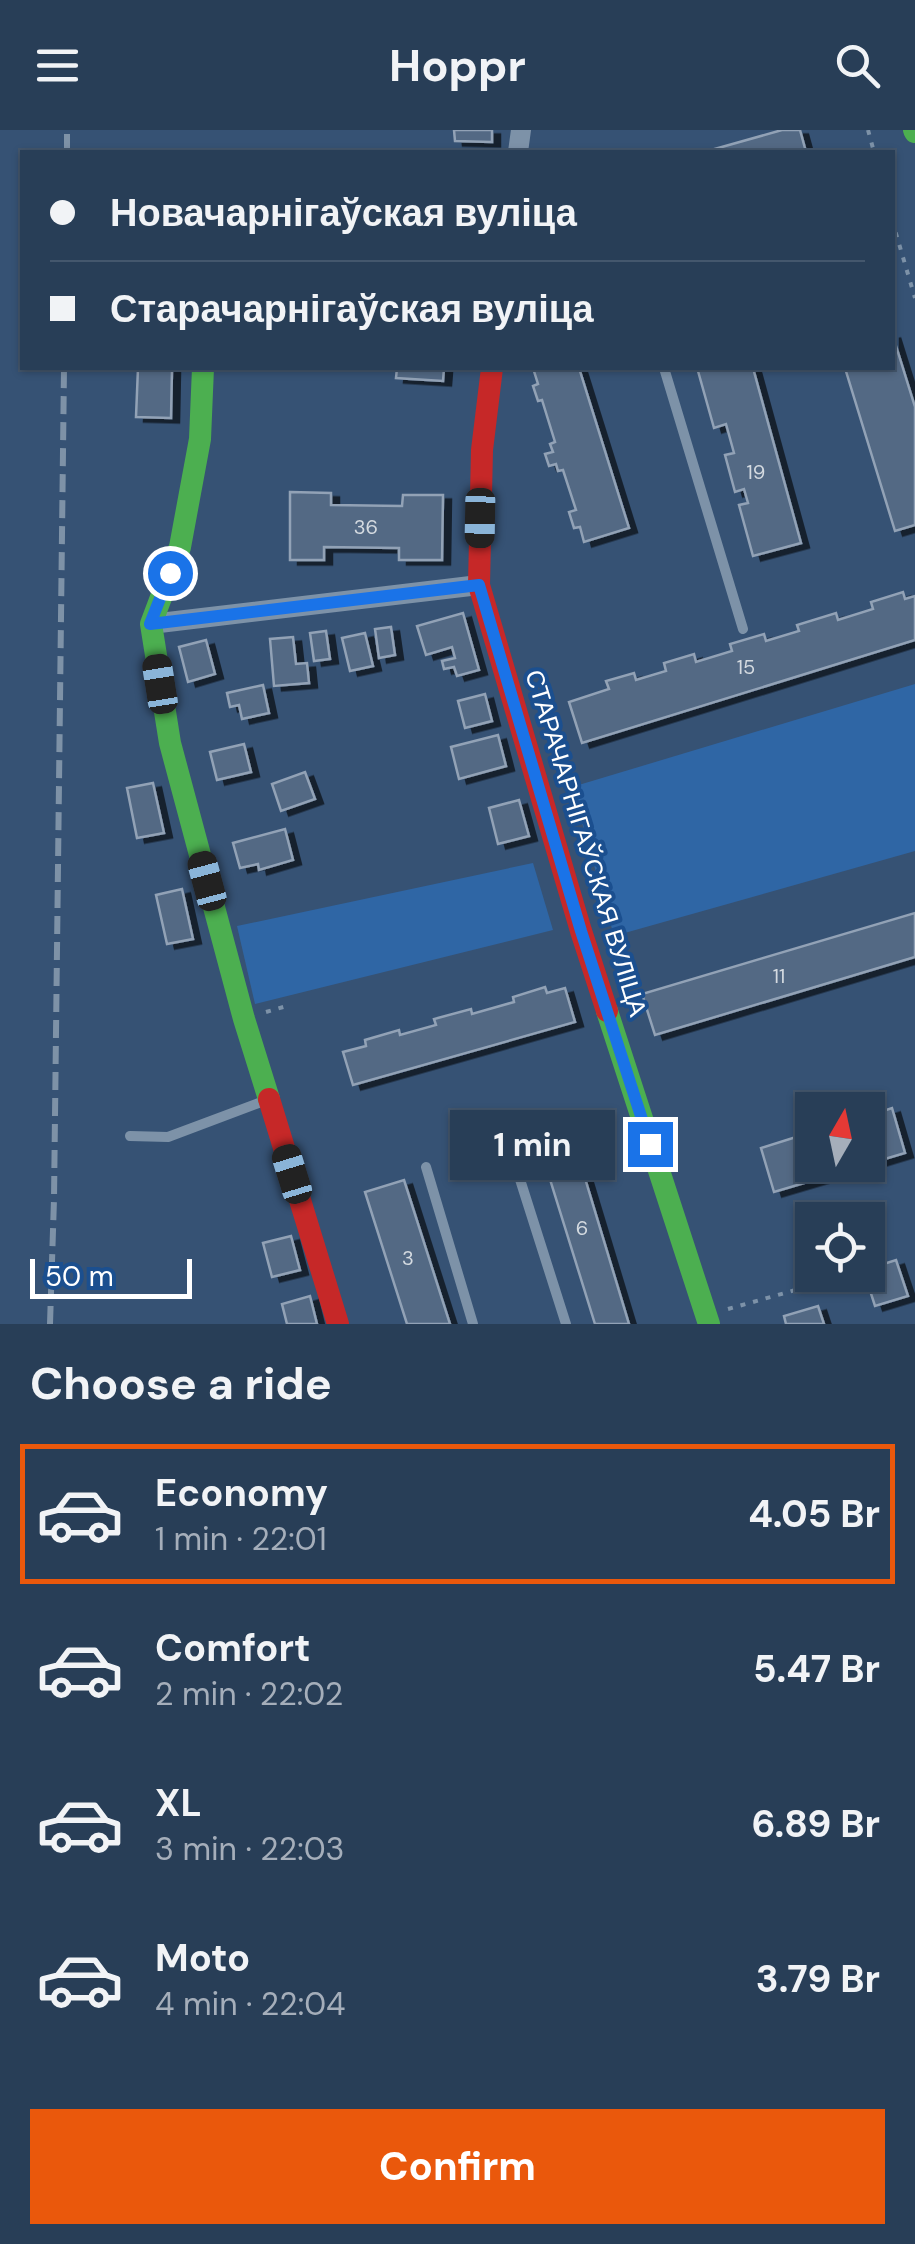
<!DOCTYPE html>
<html lang="en">
<head>
<meta charset="utf-8">
<style>
  :root { --surface:#283e57; --page:#344961; --text:#f1f3f6; --muted:#a5aeba; --line:#44576d; --accent:#ea580c }
  body { margin:0; font-family:"DM Sans",sans-serif; background:var(--page); color:var(--text); height:100vh; display:flex; flex-direction:column; font-size:38px; white-space:nowrap }
  * { box-sizing:border-box; margin:0 }
  p { font-size:32px; color:var(--muted) }
  .icon { flex:none; width:55px; height:55px; fill:none; stroke:currentColor; stroke-width:2; stroke-linecap:round; stroke-linejoin:round }
  .map { position:relative; height:1194px; overflow:hidden }
  .sheet { display:flex; flex-direction:column; background:var(--surface); flex:1 }
  .sheet>* { flex:none }
  .banner { position:absolute; left:20px; top:20px; width:875px; height:220px; border-radius:0px; box-shadow:0 2px 8px #0004,0 0 0 2px var(--line); display:grid; align-content:center; height:220px; padding:0 30px; background:var(--surface) }
  .needle { width:65px; rotate:9deg }
  .controls { position:absolute; left:795px; top:962px; display:grid; gap:20px }
  .controls a { display:grid; place-items:center; width:90px; height:90px; border-radius:0px; background:var(--surface); box-shadow:0 2px 8px #0004,0 0 0 2px var(--line); font-size:50px }
  .scale { position:absolute; left:30px; bottom:25px; width:162px; box-sizing:border-box; padding-left:10px; border:5px solid #fff; border-top:0; font-size:28px; line-height:35px; white-space:nowrap; color:#fff; -webkit-text-stroke:8px #1b4f8f; paint-order:stroke }
  .end { position:absolute; width:45px; height:45px; margin:-22px; border:12px solid #1a73e8; background:#fff; box-shadow:0 0 0 5px #fff }
  .from { border-radius:50% }
  .bubble { position:absolute; height:70px; border-radius:0px; background:var(--surface); box-shadow:0 2px 8px #0004,0 0 0 2px var(--line); font-size:32px; font-weight:700; line-height:70px; text-align:center }
  .car { position:absolute; width:30px; height:60px; margin:-30px -15px; border-radius:12px; box-shadow:0 0 8px 2px #0007; background:linear-gradient(#222 24%,#8ab4d8 0 40%,#222 0 76%,#8ab4d8 0 86%,#222 0) }
  .banner b { display:flex; align-items:center; gap:35px; height:95px; font-size:38px }
  .banner b+b { border-top:2px solid var(--line) }
  .banner i { width:25px; height:25px; background:var(--text) }
  ul { padding:0; list-style:none }
  li { display:flex; align-items:center; gap:30px; height:140px; margin:0 20px 15px; padding:0 10px; border:5px solid transparent; border-radius:0px }
  li div { flex:1 }
  li b { display:block; font-size:38px }
  li em { font-style:normal; font-weight:700 }
  li.on { border-color:var(--accent) }
  li>.icon { width:90px; height:90px; stroke-width:1.5 }
  h2 { padding:0 30px; font-size:45px; line-height:120px }
  .primary-button { display:flex; gap:20px; margin-top:auto; padding:20px 30px }
  .primary-button a { flex:1; height:115px; border-radius:0px; background:var(--accent); color:#fff; font-size:40px; font-weight:700; line-height:115px; text-align:center }
  header { display:flex; justify-content:space-between; align-items:center; height:130px; padding:0 30px; background:var(--surface); font-size:45px; font-weight:700 }
  .map>svg:first-child { display:block }
  .green { fill:#2f66a5 }
  .building { fill:#526984; stroke:#92a2b6; stroke-width:2.5; filter:url(#shadow) }
  .lines { fill:none; stroke-linecap:round; stroke-linejoin:round }
  .path { stroke:#7d92a8; stroke-width:4; stroke-dasharray:5 8; stroke-linecap:butt }
  .lane { stroke:#7d92a8; stroke-width:10 }
  .street { stroke:#7d92a8; stroke-width:20 }
  .fast { stroke:#4caf50; stroke-width:22 }
  .jam { stroke:#c62828; stroke-width:22 }
  .rail { stroke:#7e92a7; stroke-width:6; stroke-dasharray:18 8; stroke-linecap:butt }
  .route { stroke:#1a73e8; stroke-width:12 }
  .labels { text-anchor:middle; dominant-baseline:central; stroke-width:8; stroke-linejoin:round; paint-order:stroke }
  .number-label { font-size:20px; fill:#d4dae0 }
  .street-label { font-size:25px; fill:#fff; stroke:#1b4f8f }
</style>
</head>
<body>
<header><svg class="icon" aria-label="menu" viewBox="0 0 24 24"><path d="M4 6h16M4 12h16M4 18h16"/></svg>Hoppr<svg class="icon" aria-label="search" viewBox="0 0 24 24"><circle cx="10" cy="10" r="6"/><path d="M15 15l6 6"/></svg></header>
<div class="map">
<svg width="915" height="1194" viewBox="0 0 915 1194">
  <defs>
    <filter id="shadow"><feDropShadow dx="8" dy="4.5" stdDeviation="0" flood-color="#0009"/></filter>
  </defs>
  <rect width="100%" height="100%" fill="#365274"/>
  <g class="green">
    <polygon points="915,554 915,721 614,806 572,657"/>
    <polygon points="533,733 553,800 255,874 237,796"/>
  </g>
  <g class="building">
    <polygon points="454,0 492,0 492,12 455,11"/>
    <polygon points="782,0 800,0 806,22 704,22"/>
    <polygon points="892,203 915,277 915,395 895,401 845,238 892,238"/>
    <polygon points="138,238 172,238 171,288 136,287"/>
    <polygon points="397,238 444,238 443,251 396,248"/>
    <polygon points="533,238 579,238 629,398 584,412 580,397 574,398 569,382 576,380 563,340 558,341 556,334 549,336 545,324 553,322 550,314 555,312 542,270 538,271 533,256 538,254"/>
    <polygon points="705,238 753,238 801,413 753,426 739,375 748,373 744,359 735,362 725,325 734,323 726,294 714,298 698,241"/>
    <polygon points="290,362 331,363 331,375 402,376 403,365 443,365 442,430 399,430 399,418 324,417 324,430 290,430"/>
    <polygon points="903,462 905,469 915,466 915,510 582,613 569,572 609,559 606,551 634,543 636,550 666,541 664,533 694,524 696,532 732,521 730,514 764,504 766,511 799,501 797,495 836,483 838,490 873,479 871,472"/>
    <polygon points="463,483 479,540 457,546 454,537 444,539 442,531 455,528 452,517 426,525 417,496"/>
    <polygon points="391,497 395,525 379,528 375,499"/>
    <polygon points="326,501 330,529 314,531 310,503"/>
    <polygon points="365,503 373,536 350,541 342,508"/>
    <polygon points="293,507 296,534 307,533 309,553 274,556 270,509"/>
    <polygon points="206,510 215,544 188,552 179,517"/>
    <polygon points="263,555 269,583 242,589 239,575 230,577 227,563"/>
    <polygon points="485,564 492,591 465,598 458,571"/>
    <polygon points="498,605 506,636 459,649 451,617"/>
    <polygon points="244,614 251,642 217,650 210,622"/>
    <polygon points="305,642 315,669 281,681 272,654"/>
    <polygon points="153,653 164,703 137,708 127,658"/>
    <polygon points="519,670 529,706 498,714 489,678"/>
    <polygon points="285,699 293,730 259,740 258,734 240,738 233,713"/>
    <polygon points="182,759 193,809 167,814 156,765"/>
    <polygon points="915,783 915,827 655,905 642,864"/>
    <polygon points="545,857 547,863 565,858 575,892 353,955 343,922 366,916 365,910 399,900 400,905 436,895 434,889 471,879 472,884 514,872 513,867"/>
    <polygon points="892,978 905,1023 868,1034 868,986"/>
    <polygon points="568,992 629,1194 595,1194 535,1001"/>
    <polygon points="812,1002 812,1035 865,1035 774,1062 761,1018"/>
    <polygon points="404,1050 450,1194 407,1194 365,1062"/>
    <polygon points="291,1106 300,1140 272,1147 263,1113"/>
    <polygon points="896,1130 908,1166 875,1176 865,1145 868,1145 868,1139"/>
    <polygon points="310,1166 317,1194 287,1194 282,1174"/>
    <polygon points="818,1176 824,1194 786,1194 784,1186"/>
  </g>
  <g class="lines">
    <g class="path">
      <polyline points="868,0 874,22"/>
      <polyline points="892,90 915,168"/>
      <polyline points="266,882 290,875"/>
      <polyline points="728,1179 831,1150"/>
    </g>
    <g class="lane">
      <polyline points="664,238 743,499"/>
      <polyline points="130,1006 168,1007 264,971"/>
      <polyline points="510,1018 566,1194"/>
      <polyline points="426,1037 473,1194"/>
    </g>
    <g class="street">
      <polyline points="518,22 521,0"/>
      <polyline points="151,494 479,455"/>
    </g>
    <g class="fast">
      <polyline points="914,0 915,2"/>
      <polyline points="203,238 200,309 180,417 151,494 170,613 244,889 269,969"/>
      <polyline points="607,881 709,1194"/>
    </g>
    <g class="jam">
      <polyline points="492,238 482,320 479,455 581,801 607,881"/>
      <polyline points="269,969 338,1194"/>
    </g>
    <g class="rail">
      <polyline points="67,22 67,0"/>
      <polyline points="50,1194 54,1069 64,238"/>
    </g>
  </g>
  <g class="lines">
    <polyline class="route" points="170,443 150,494 479,455 581,801 650,1014"/>
  </g>
  <g class="labels">
    <g class="number-label">
      <text x="756" y="342">19</text>
      <text x="366" y="397">36</text>
      <text x="746" y="537">15</text>
      <text x="779" y="846">11</text>
      <text x="582" y="1098">6</text>
      <text x="408" y="1128">3</text>
    </g>
    <g class="street-label">
      <text transform="translate(586 713) rotate(73)">СТАРАЧАРНІГАЎСКАЯ ВУЛІЦА</text>
    </g>
  </g>
</svg>
<div class="controls">
<a><svg class="needle" viewBox="-14 -14 28 28"><path d="M0-13l5 13h-10z" fill="#e53935"/><path d="M0 13l5-13h-10z" fill="#a5aeba"/></svg></a>
<a><svg class="icon" aria-label="locate" viewBox="0 0 24 24"><circle cx="12" cy="12" r="6"/><path d="M12 2v4M12 18v4M2 12h4M18 12h4"/></svg></a>
</div>
<div class="scale">50 m</div>
<i class="end from" style="left:170px;top:443px"></i>
<i class="end" style="left:650px;top:1014px"></i>
<div class="bubble" style="left:450px;top:980px;width:165px">1 min</div>
<i class="car" style="left:480px;top:388px;rotate:181deg"></i>
<i class="car" style="left:160px;top:554px;rotate:351deg"></i>
<i class="car" style="left:207px;top:751px;rotate:345deg"></i>
<i class="car" style="left:292px;top:1044px;rotate:343deg"></i>
<div class="banner">
<b><i class="from"></i>Новачарнігаўская вуліца</b>
<b><i></i>Старачарнігаўская вуліца</b>
</div>
</div>
<section class="sheet">
<h2>Choose a ride</h2>
<ul>
<li class="on"><svg class="icon" aria-label="car" viewBox="0 0 24 24"><path d="M5 17H2v-5l4-1 3-4h7l3 4 3 1v5h-3M9 17h6M6 11h13"/><circle cx="7" cy="17" r="2"/><circle cx="17" cy="17" r="2"/></svg><div><b>Economy</b><p>1 min · 22:01</p></div><em>4.05 Br</em></li>
<li><svg class="icon" aria-label="car" viewBox="0 0 24 24"><path d="M5 17H2v-5l4-1 3-4h7l3 4 3 1v5h-3M9 17h6M6 11h13"/><circle cx="7" cy="17" r="2"/><circle cx="17" cy="17" r="2"/></svg><div><b>Comfort</b><p>2 min · 22:02</p></div><em>5.47 Br</em></li>
<li><svg class="icon" aria-label="car" viewBox="0 0 24 24"><path d="M5 17H2v-5l4-1 3-4h7l3 4 3 1v5h-3M9 17h6M6 11h13"/><circle cx="7" cy="17" r="2"/><circle cx="17" cy="17" r="2"/></svg><div><b>XL</b><p>3 min · 22:03</p></div><em>6.89 Br</em></li>
<li><svg class="icon" aria-label="car" viewBox="0 0 24 24"><path d="M5 17H2v-5l4-1 3-4h7l3 4 3 1v5h-3M9 17h6M6 11h13"/><circle cx="7" cy="17" r="2"/><circle cx="17" cy="17" r="2"/></svg><div><b>Moto</b><p>4 min · 22:04</p></div><em>3.79 Br</em></li>
</ul>
<div class="primary-button"><a>Confirm</a></div>
</section>
</body>
</html>
